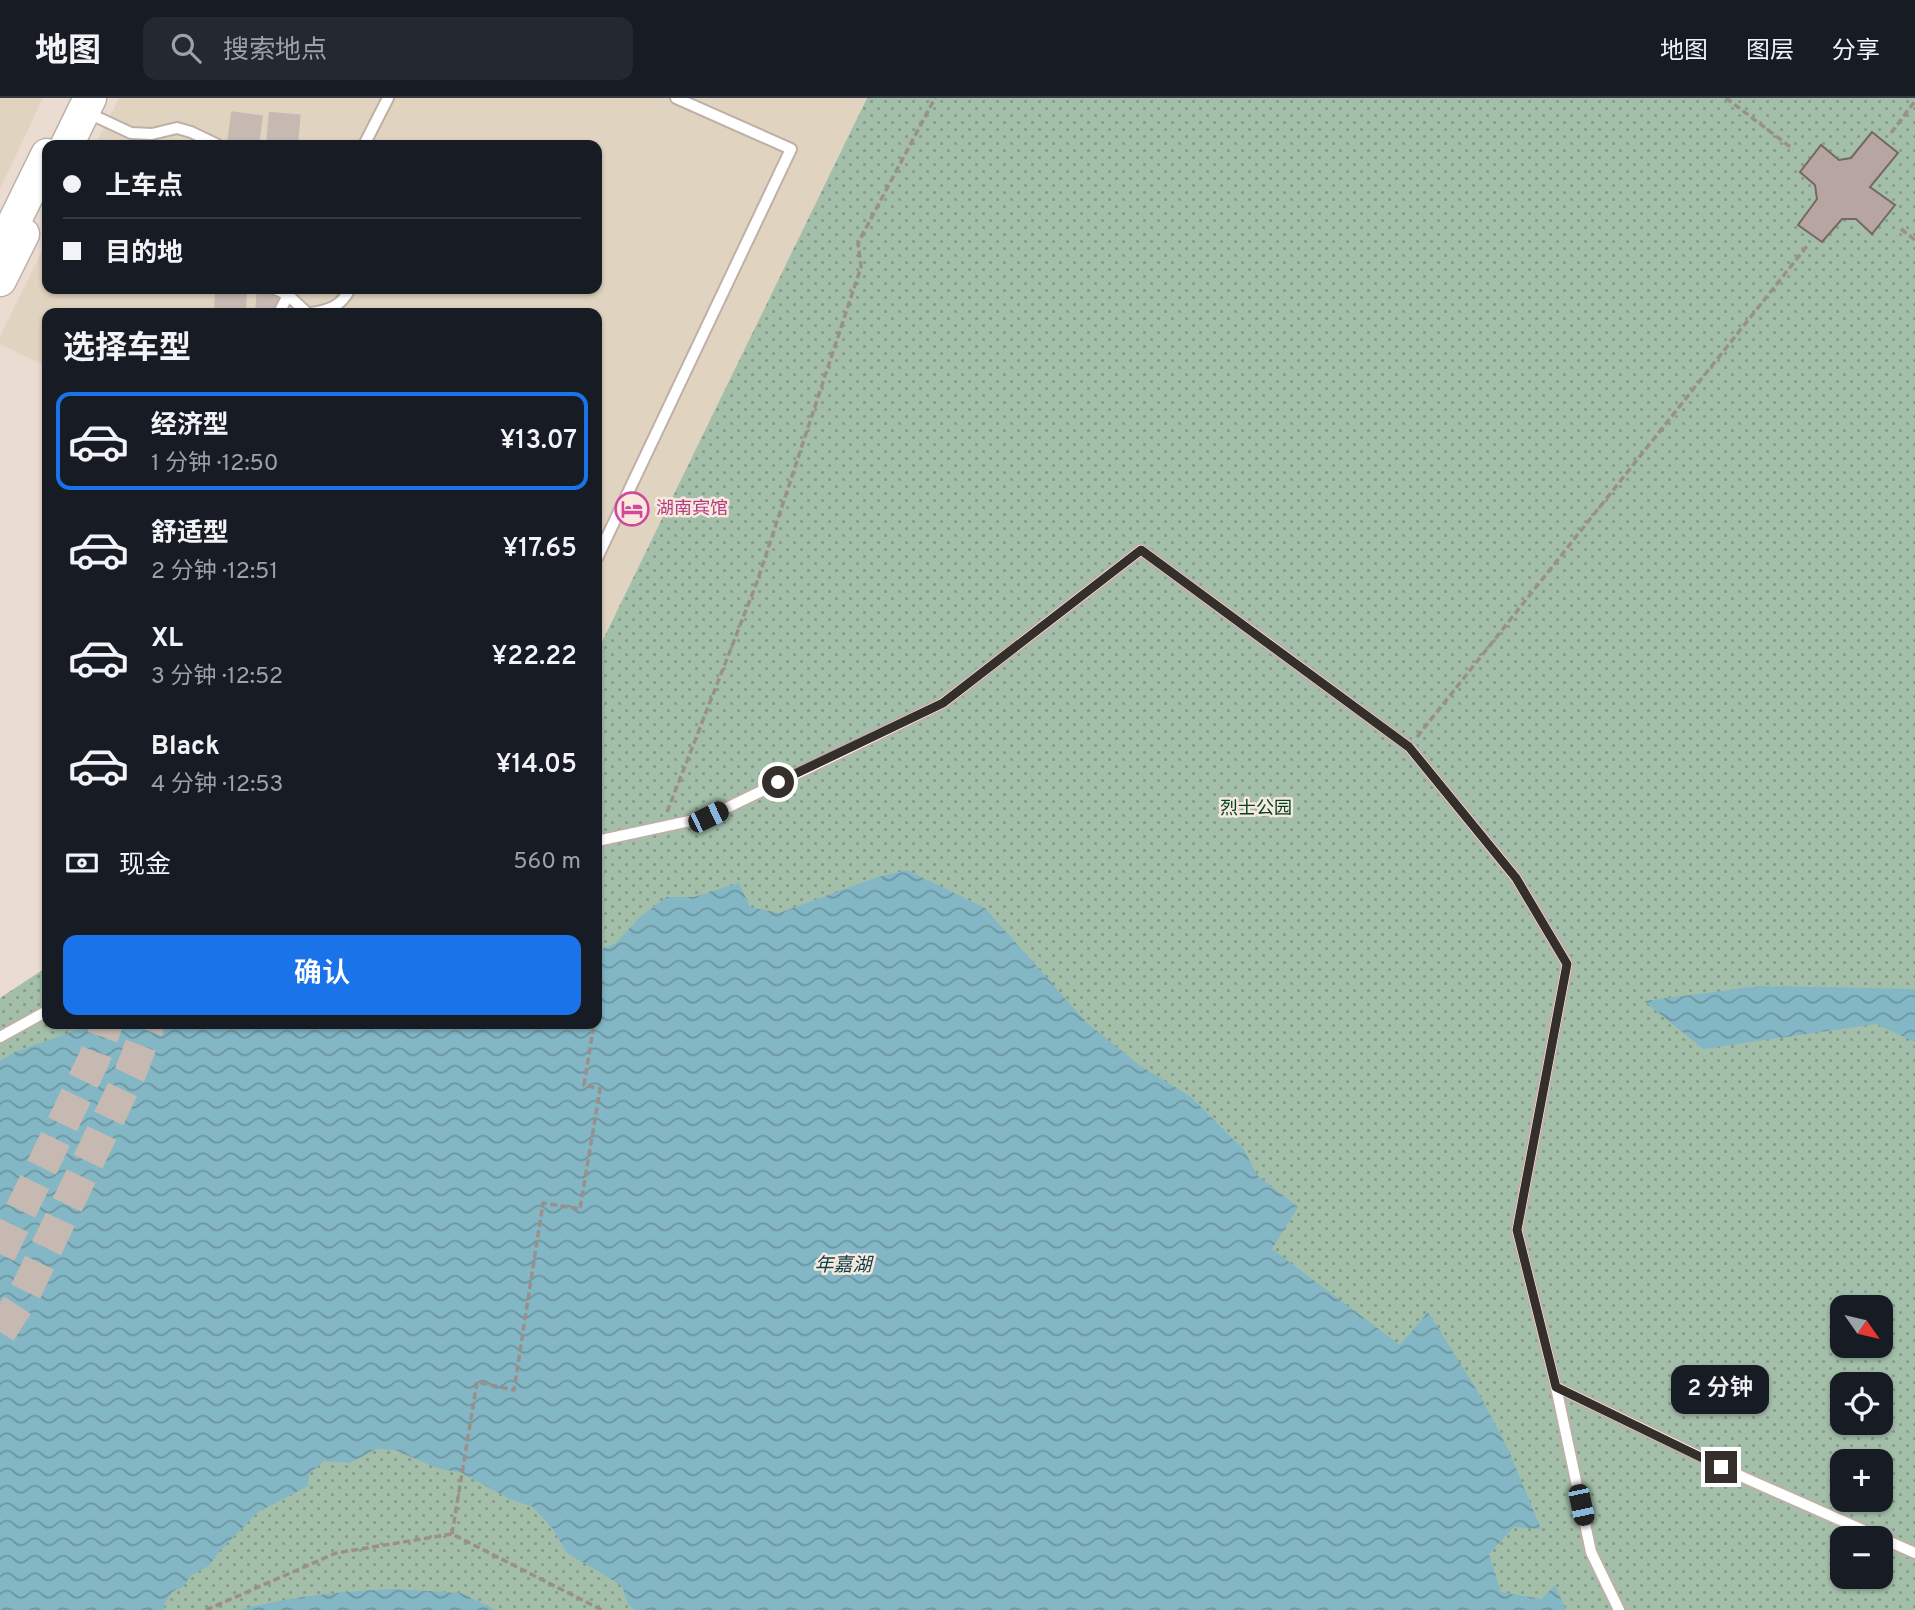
<!DOCTYPE html>
<html lang="zh">
<head>
<meta charset="utf-8">
<style>
  :root { --surface:#171b24; --page:#242831; --text:#f1f3f6; --muted:#9ea1a6; --line:#363941; --accent:#1a73e8 }
  body { margin:0; font-family:Overpass,"Noto Sans SC",sans-serif; background:var(--page); color:var(--text); height:100vh; display:flex; flex-direction:column; font-size:26px; white-space:nowrap }
  * { box-sizing:border-box; margin:0 }
  p { font-size:23px; color:var(--muted) }
  .icon { flex:none; width:38px; height:38px; fill:none; stroke:currentColor; stroke-width:2; stroke-linecap:round; stroke-linejoin:round }
  .map { position:relative; flex:1; overflow:hidden }
  .drawer { position:absolute; left:42px; top:210px; width:560px; height:721px; display:flex; flex-direction:column; background:var(--surface); border-radius:14px; box-shadow:0 2px 5px #0004 }
  .drawer>* { flex:none }
  .guide { position:absolute; left:42px; top:42px; width:560px; height:154px; border-radius:14px; box-shadow:0 2px 5px #0004; display:grid; align-content:center; height:154px; padding:0 21px; background:var(--surface) }
  .needle { width:46px; rotate:124deg }
  .tools { position:absolute; left:1830px; top:1197px; display:grid; gap:14px }
  .tools a { display:grid; place-items:center; width:63px; height:63px; border-radius:14px; background:var(--surface); box-shadow:0 2px 5px #0004; font-size:35px }
  .end { position:absolute; width:32px; height:32px; margin:-16px; border:9px solid #342f2b; background:#fff; box-shadow:0 0 0 4px #fff }
  .from { border-radius:50% }
  .bubble { position:absolute; height:49px; border-radius:14px; background:var(--surface); box-shadow:0 2px 5px #0004; font-size:23px; font-weight:600; line-height:49px; text-align:center }
  .car { position:absolute; width:21px; height:42px; margin:-21px -10px; border-radius:9px; box-shadow:0 0 5px 2px #0007; background:linear-gradient(#222 24%,#8ab4d8 0 40%,#222 0 76%,#8ab4d8 0 86%,#222 0) }
  .guide b { display:flex; align-items:center; gap:24px; height:66px; font-size:26px }
  .guide b+b { border-top:2px solid var(--line) }
  .guide i { width:18px; height:18px; background:var(--text) }
  ul { padding:0; list-style:none }
  li { display:flex; align-items:center; gap:21px; height:98px; margin:0 14px 10px; padding:0 7px; border:4px solid transparent; border-radius:14px }
  li div { flex:1 }
  li b { display:block; font-size:26px }
  li em { font-style:normal; font-weight:600 }
  li.current { border-color:var(--accent) }
  li>.icon { width:63px; height:63px; stroke-width:1.5 }
  h2 { padding:0 21px; font-size:32px; line-height:84px }
  .pay { display:flex; align-items:center; gap:18px; height:77px; padding:0 21px; font-size:26px }
  .pay p { margin-inline-start:auto }
  .primary-button { display:flex; gap:14px; margin-top:auto; padding:14px 21px }
  .primary-button a { flex:1; height:80px; border-radius:14px; background:var(--accent); color:#fff; font-size:28px; font-weight:600; line-height:80px; text-align:center }
  header { display:flex; align-items:center; gap:42px; box-sizing:border-box; height:98px; padding:0 35px; background:var(--surface); border-bottom:2px solid var(--line) }
  header strong { font-size:33px }
  nav { display:flex; gap:38px; margin-inline-start:auto; font-size:24px }
  .search { width:490px; height:63px; background:var(--page); display:flex; align-items:center; gap:18px; box-sizing:border-box; padding:0 24px; border-radius:14px; color:var(--muted); font-size:26px }
  .map>svg:first-child { display:block }
  .commercial { fill:#e0d4c0 }
  .park { fill:url(#park-dots); fill-rule:evenodd }
  .water { fill:url(#water-waves) }
  .building { fill:#b6a5a1; stroke:#776763; stroke-width:2 }
  .lines { fill:none; stroke-linecap:round; stroke-linejoin:round }
  .secondary-tunnel { stroke:#c6b9b1; stroke-width:32; stroke-dasharray:32 16; stroke-linecap:butt }
  .lane-casing { stroke:#bfb0a7; stroke-width:14 }
  .secondary-casing { stroke:#bfb0a7; stroke-width:35 }
  .path { stroke:#9b9089; stroke-width:3.5; stroke-dasharray:7 3.5; stroke-linecap:butt }
  .lane { stroke:#fff; stroke-width:10 }
  .secondary { stroke:#fff; stroke-width:32 }
  .route { stroke:#342f2b; stroke-width:9 }
  .labels { text-anchor:middle; dominant-baseline:central; stroke-width:5; stroke-linejoin:round; paint-order:stroke }
  .hotel-label { font-size:18px; fill:#b23c85; stroke:#f8e9df; text-anchor:start }
  .park-label { font-size:18px; fill:#00431f; stroke:#f8e9df }
  .water-label { font-size:19px; font-style:italic; fill:#10404b; stroke:#f8e9df }
</style>
</head>
<body>
<header>
<strong>地图</strong>
<div class="search"><svg class="icon" aria-label="search" viewBox="0 0 24 24"><circle cx="10" cy="10" r="6"/><path d="M15 15l6 6"/></svg>搜索地点</div>
<nav><a>地图</a><a>图层</a><a>分享</a></nav>
</header>
<div class="map">
<svg width="1915" height="1512" viewBox="0 0 1915 1512">
  <defs>
    <pattern id="park-dots" width="8" height="8" patternUnits="userSpaceOnUse" patternTransform="scale(1.75)"><rect width="8" height="8" fill="#a3bfaa"/><path d="M2 2h.1M6 6h.1" fill="none" stroke="#869c8b" stroke-width="1.8" stroke-linecap="round"/></pattern>
    <pattern id="water-waves" width="16" height="10" patternUnits="userSpaceOnUse" patternTransform="scale(1.75)"><rect width="16" height="10" fill="#83b7c5"/><path d="M0 5q4-4 8 0t8 0" fill="none" stroke="#6c95a0"/></pattern>
  </defs>
  <rect width="100%" height="100%" fill="#ebdcd2"/>
  <g class="commercial">
    <polygon points="0,0 43,0 0,91"/>
    <polygon points="119,0 867,0 597,554 597,215 47,215 47,269 0,246 0,238 47,143 47,191 597,191 597,47 95,47"/>
  </g>
  <path class="park" d="M 867,0 L 1915,0 L 1915,1512 L 0,1512 L 0,900 L 47,869 L 47,926 L 597,926 L 597,554 ZM 1843,1209 L 1881,1209 L 1881,1248 L 1843,1248 ZM 1843,1286 L 1881,1286 L 1881,1325 L 1843,1325 ZM 1843,1363 L 1881,1363 L 1881,1402 L 1843,1402 ZM 1843,1440 L 1881,1440 L 1881,1479 L 1843,1479 Z"/>
  <g class="water">
    <polygon points="907,772 985,810 1086,924 1139,967 1191,999 1244,1052 1257,1077 1298,1109 1272,1151 1400,1247 1428,1214 1480,1297 1509,1353 1541,1431 1514,1429 1489,1456 1501,1494 1542,1501 1555,1487 1566,1512 634,1512 627,1504 622,1488 566,1454 553,1431 533,1409 512,1402 462,1375 437,1370 395,1352 376,1351 350,1365 324,1363 309,1376 308,1388 258,1414 217,1456 209,1468 191,1477 183,1489 172,1494 164,1506 165,1512 0,1512 0,963 15,954 94,926 597,926 597,853 616,845 640,819 667,799 694,799 739,785 750,809 779,815 878,779"/>
    <polygon points="1760,888 1915,891 1915,944 1876,926 1703,951 1644,903"/>
    <path d="M 392,1491 L 461,1495 L 496,1512 L 239,1512 C 293,1498 337,1494 392,1491 Z"/>
  </g>
  <polygon class="building" points="1872,34 1898,55 1870,89 1895,107 1872,136 1856,121 1842,121 1822,144 1798,127 1817,101 1815,87 1800,74 1821,47 1839,62 1851,60"/>
  <g class="lines">
    <g class="secondary-tunnel">
      <polyline points="243,47 249,0"/>
      <polyline points="282,47 286,0"/>
      <polyline points="230,215 231,191"/>
      <polyline points="271,215 273,191"/>
      <polyline points="0,1156 94,961 107,926"/>
      <polyline points="0,1234 24,1197 130,976 149,926"/>
    </g>
    <defs>
      <g id="lane">
        <polyline points="86,14 131,35 152,36 177,30 191,34 218,47"/>
        <polyline points="364,47 388,0"/>
        <polyline points="275,191 288,197 307,215"/>
        <polyline points="279,215 290,193"/>
        <path d="M 311,215 C 330,212 341,208 350,191"/>
        <polyline points="597,460 791,51 676,0"/>
        <polyline points="597,743 708,719 943,605 1141,452 1409,649 1516,780 1567,866 1517,1132 1556,1289"/>
        <polyline points="0,939 47,913"/>
        <polyline points="1881,1440 1915,1455"/>
        <polyline points="1619,1512 1591,1454 1556,1289 1745,1380 1881,1440"/>
      </g>
      <g id="secondary">
        <polyline points="67,47 90,0"/>
        <polyline points="0,153 47,57"/>
        <polyline points="0,182 23,136"/>
      </g>
    </defs>
    <use href="#lane" class="lane-casing"/>
    <use href="#secondary" class="secondary-casing"/>
    <g class="path">
      <polyline points="1726,0 1793,51"/>
      <polyline points="1891,35 1915,3"/>
      <polyline points="1901,131 1915,142"/>
      <polyline points="1417,639 1807,148"/>
      <polyline points="667,714 757,484 861,169 858,145 935,0"/>
      <polyline points="597,909 601,884"/>
      <polyline points="452,1436 477,1284 514,1292 543,1105 580,1111 600,991 584,987 594,926"/>
      <polyline points="206,1512 336,1455 452,1436 602,1512"/>
    </g>
    <use href="#lane" class="lane"/>
    <use href="#secondary" class="secondary"/>
  </g>
  <g class="lines">
    <polyline class="route" points="778,684 943,605 1141,452 1409,649 1516,780 1567,866 1517,1132 1556,1289 1721,1369"/>
  </g>
  <defs>
    <symbol id="hotel-ring" viewBox="-11 -11 22 22"><circle r="9.5" fill="#f8e9df" stroke="#d1479c" stroke-width="1.5"/><path d="M-6-4.5h1.5V1H6V5H4.5V3h-9V5H-6ZM-4 0a1.8 1.8 0 1 1 3.6 0ZM.5 0V-2.5h3Q6-2.5 6 0Z" fill="#d1479c"/></symbol>
  </defs>
  <g fill-rule="evenodd">
    <use href="#hotel-ring" x="613" y="392" width="38" height="38"/>
  </g>
  <g class="labels">
    <g class="hotel-label">
      <text x="656" y="411">湖南宾馆</text>
    </g>
    <g class="park-label">
      <text x="1256" y="711">烈士公园</text>
    </g>
    <g class="water-label">
      <text x="843" y="1168">年嘉湖</text>
    </g>
  </g>
</svg>
<div class="tools">
<a><svg class="needle" viewBox="-14 -14 28 28"><path d="M0-13l5 13h-10z" fill="#e53935"/><path d="M0 13l5-13h-10z" fill="#9ea1a6"/></svg></a>
<a><svg class="icon" aria-label="locate" viewBox="0 0 24 24"><circle cx="12" cy="12" r="6"/><path d="M12 2v4M12 18v4M2 12h4M18 12h4"/></svg></a>
<a>+</a>
<a>−</a>
</div>
<i class="end from" style="left:778px;top:684px"></i>
<i class="end" style="left:1721px;top:1369px"></i>
<div class="bubble" style="left:1671px;top:1267px;width:98px">2 分钟</div>
<i class="car" style="left:708px;top:719px;rotate:64deg"></i>
<i class="car" style="left:1581px;top:1407px;rotate:168deg"></i>
<div class="guide">
<b><i class="from"></i>上车点</b>
<b><i></i>目的地</b>
</div>
<section class="drawer">
<h2>选择车型</h2>
<ul>
<li class="current"><svg class="icon" aria-label="car" viewBox="0 0 24 24"><path d="M5 17H2v-5l4-1 3-4h7l3 4 3 1v5h-3M9 17h6M6 11h13"/><circle cx="7" cy="17" r="2"/><circle cx="17" cy="17" r="2"/></svg><div><b>经济型</b><p>1 分钟 · 12:50</p></div><em>¥13.07</em></li>
<li><svg class="icon" aria-label="car" viewBox="0 0 24 24"><path d="M5 17H2v-5l4-1 3-4h7l3 4 3 1v5h-3M9 17h6M6 11h13"/><circle cx="7" cy="17" r="2"/><circle cx="17" cy="17" r="2"/></svg><div><b>舒适型</b><p>2 分钟 · 12:51</p></div><em>¥17.65</em></li>
<li><svg class="icon" aria-label="car" viewBox="0 0 24 24"><path d="M5 17H2v-5l4-1 3-4h7l3 4 3 1v5h-3M9 17h6M6 11h13"/><circle cx="7" cy="17" r="2"/><circle cx="17" cy="17" r="2"/></svg><div><b>XL</b><p>3 分钟 · 12:52</p></div><em>¥22.22</em></li>
<li><svg class="icon" aria-label="car" viewBox="0 0 24 24"><path d="M5 17H2v-5l4-1 3-4h7l3 4 3 1v5h-3M9 17h6M6 11h13"/><circle cx="7" cy="17" r="2"/><circle cx="17" cy="17" r="2"/></svg><div><b>Black</b><p>4 分钟 · 12:53</p></div><em>¥14.05</em></li>
</ul>
<div class="pay"><svg class="icon" aria-label="cash" viewBox="0 0 24 24"><path d="M3 7h18v10H3z"/><circle cx="12" cy="12" r="2"/></svg>现金<p>560 m</p></div>
<div class="primary-button"><a>确认</a></div>
</section>
</div>
</body>
</html>
